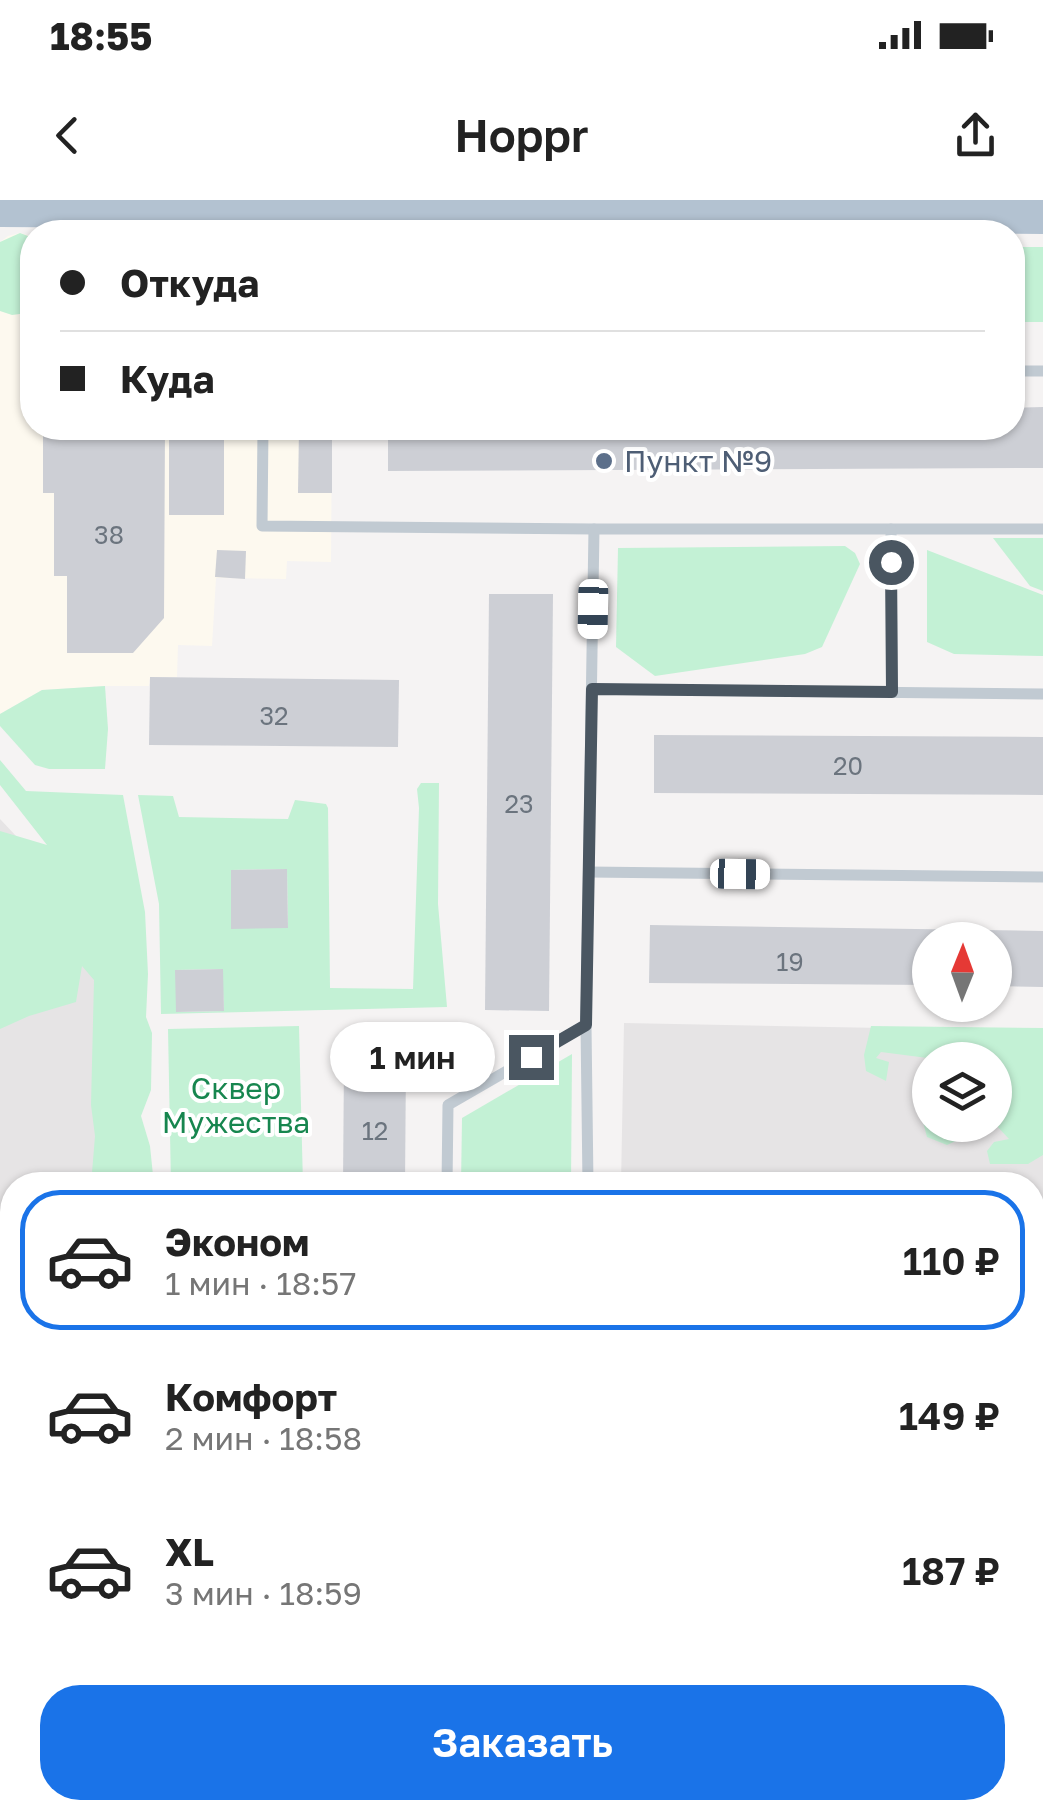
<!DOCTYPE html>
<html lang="ru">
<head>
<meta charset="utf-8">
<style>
  :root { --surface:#fff; --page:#f6f6f6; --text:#222; --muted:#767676; --line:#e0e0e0; --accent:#1a73e8 }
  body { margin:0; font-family:"Golos Text",sans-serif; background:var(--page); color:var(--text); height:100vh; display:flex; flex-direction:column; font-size:38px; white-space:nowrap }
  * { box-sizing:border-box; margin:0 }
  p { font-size:32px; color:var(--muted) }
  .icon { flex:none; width:55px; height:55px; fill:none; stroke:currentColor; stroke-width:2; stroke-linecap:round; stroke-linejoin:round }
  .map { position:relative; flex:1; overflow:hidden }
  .sheet { position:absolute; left:0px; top:972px; width:1045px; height:648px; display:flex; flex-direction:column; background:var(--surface); border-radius:40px 40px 0 0; box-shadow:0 2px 8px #0004 }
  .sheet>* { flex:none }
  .guide { position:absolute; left:20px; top:20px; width:1005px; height:220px; border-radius:40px; box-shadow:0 2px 8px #0004; display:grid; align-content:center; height:220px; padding:0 40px; background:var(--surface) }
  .needle { width:65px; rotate:1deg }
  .buttons { position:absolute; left:912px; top:722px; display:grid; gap:20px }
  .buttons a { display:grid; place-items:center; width:100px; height:100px; border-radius:50%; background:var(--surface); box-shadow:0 2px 8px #0004; font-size:50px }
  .end { position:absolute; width:45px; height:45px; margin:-22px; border:12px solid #4a5661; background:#fff; box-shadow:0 0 0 5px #fff }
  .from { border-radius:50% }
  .bubble { position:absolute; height:70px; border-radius:35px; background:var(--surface); box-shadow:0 2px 8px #0004; font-size:32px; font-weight:600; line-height:70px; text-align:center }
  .car { position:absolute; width:30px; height:60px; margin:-30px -15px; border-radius:12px; box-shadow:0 0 8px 2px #0007; background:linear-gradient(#fff 24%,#345 0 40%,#fff 0 76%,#345 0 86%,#fff 0) }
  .guide b { display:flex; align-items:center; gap:35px; height:95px; font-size:38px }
  .guide b+b { border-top:2px solid var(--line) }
  .guide i { width:25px; height:25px; background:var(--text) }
  ul { padding:18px 0 0; list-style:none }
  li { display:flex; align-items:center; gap:30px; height:140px; margin:0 20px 15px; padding:0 20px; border:5px solid transparent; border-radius:40px }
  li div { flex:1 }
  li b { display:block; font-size:38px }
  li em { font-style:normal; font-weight:600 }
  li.selected { border-color:var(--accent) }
  li>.icon { width:90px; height:90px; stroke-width:1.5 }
  .primary-button { display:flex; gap:20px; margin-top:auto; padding:20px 40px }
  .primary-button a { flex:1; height:115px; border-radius:40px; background:var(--accent); color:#fff; font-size:40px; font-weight:600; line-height:115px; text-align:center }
  .status { display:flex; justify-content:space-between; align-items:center; height:70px; padding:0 50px; background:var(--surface); direction:ltr }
  .status svg { height:28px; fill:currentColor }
  header { display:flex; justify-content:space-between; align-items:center; height:130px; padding:0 40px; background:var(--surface); font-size:45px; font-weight:600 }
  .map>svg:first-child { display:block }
  .commercial { fill:#fdf9ef }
  .education { fill:#e6e4e5; fill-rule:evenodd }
  .green { fill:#c3f1d5; fill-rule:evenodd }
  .building { fill:#cdcfd5 }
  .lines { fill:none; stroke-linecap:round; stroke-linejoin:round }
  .service { stroke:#c1cad2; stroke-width:11 }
  .primary { stroke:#b3c2d1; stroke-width:38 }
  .route { stroke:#4a5661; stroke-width:12 }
  .service-dot { fill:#5c6f8a; stroke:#fff; stroke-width:4 }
  .labels { text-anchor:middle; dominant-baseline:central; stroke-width:8; stroke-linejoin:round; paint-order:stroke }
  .number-label { font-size:25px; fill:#6b747e }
  .service-label { font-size:30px; fill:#4e5e75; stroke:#fff; text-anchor:start }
  .park-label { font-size:30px; fill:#17864f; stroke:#fff }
</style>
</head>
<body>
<div class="status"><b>18:55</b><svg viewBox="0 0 49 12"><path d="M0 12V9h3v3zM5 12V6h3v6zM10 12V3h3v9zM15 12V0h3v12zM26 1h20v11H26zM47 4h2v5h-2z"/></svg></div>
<header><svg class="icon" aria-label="back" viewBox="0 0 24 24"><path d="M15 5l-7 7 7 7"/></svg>Hoppr<svg class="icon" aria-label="share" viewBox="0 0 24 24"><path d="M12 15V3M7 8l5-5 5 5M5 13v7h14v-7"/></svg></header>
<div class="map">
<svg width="1043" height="1618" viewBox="0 0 1043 1618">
  <rect width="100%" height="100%" fill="#f5f3f3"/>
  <polygon class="commercial" points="20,33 32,36 32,228 332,228 331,362 287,361 286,379 216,378 212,446 178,445 177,477 150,477 149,486 105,486 42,490 0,514 0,42 8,36"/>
  <g class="education">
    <polygon points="0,619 138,766 137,985 12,985 12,1608 135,1608 135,1618 0,1618"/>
    <path d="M 624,823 L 1043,831 L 1043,1329 L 1032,1329 L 1032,985 L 621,985 ZM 930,860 L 995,860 L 995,925 L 930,925 Z"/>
  </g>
  <g class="green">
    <polygon points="20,33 28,36 27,113 12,115 0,111 0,42"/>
    <rect x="1013" y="47" width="30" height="75"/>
    <polygon points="993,338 1043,338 1043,391 1030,386"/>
    <polygon points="845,346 855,353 860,364 822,447 805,454 655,476 616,447 618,348"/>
    <polygon points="927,350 1043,395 1043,456 954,454 927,442"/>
    <polygon points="105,486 108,529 105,569 49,569 35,565 0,526 0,514 42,490"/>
    <polygon points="0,560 26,591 123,595 145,712 148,774 146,817 152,833 151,890 141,916 150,946 154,985 91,985 95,936 91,905 94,780 82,766 76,802 29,816 0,829 0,631 47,645 0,585"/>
    <path d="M 421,583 L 439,583 L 438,704 L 447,807 L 161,814 L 159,704 L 138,595 L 173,596 L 179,617 L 288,619 L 295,600 L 326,604 L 328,608 L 330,788 L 413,789 L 419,608 L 417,589 ZM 287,669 L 288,728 L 231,728 L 231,670 ZM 222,769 L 224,811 L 177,812 L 176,770 Z"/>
    <polygon points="299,826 303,985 171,985 168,829"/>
    <polygon points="871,826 1043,828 1043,955 1028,964 990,964 987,951 994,942 1009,939 995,924 995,860 943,860 881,852 876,858 889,862 886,881 866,871 864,855"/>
    <polygon points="572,854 571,985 461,985 462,918"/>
    <polygon points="930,904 930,925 972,925 966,926 958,940 947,945 927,937 923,922"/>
    <polygon points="12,1028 12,1157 0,1154 0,1032"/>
    <rect x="1033" y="1339" width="10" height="75"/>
    <polygon points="106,1608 159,1608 160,1618 108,1618"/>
    <polygon points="180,1608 527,1608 527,1614 437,1614 434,1618 181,1618"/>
  </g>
  <g class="building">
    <polygon points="1043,207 1043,268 388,271 388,228 1012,228 1012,208"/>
    <polygon points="43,228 165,228 164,418 133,453 67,453 67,376 54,376 54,293 43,293"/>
    <rect x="169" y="228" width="55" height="87"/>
    <polygon points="299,228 332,228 332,293 298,293"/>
    <polygon points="217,350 246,351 245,379 215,377"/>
    <polygon points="489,394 553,394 549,811 485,810"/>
    <polygon points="150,477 399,480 398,547 149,545"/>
    <polygon points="654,535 1043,537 1043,595 654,593"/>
    <polygon points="287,669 288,728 231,729 231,670"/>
    <polygon points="650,725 1043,731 1043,787 995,786 995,740 930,740 930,785 649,783"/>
    <polygon points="223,769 224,811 176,812 175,770"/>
    <polygon points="344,860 406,860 405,985 343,985"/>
    <rect x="1032" y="1480" width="11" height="66"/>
  </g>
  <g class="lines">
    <g class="service">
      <polyline points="1012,171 1043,171"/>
      <polyline points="263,228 262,326 594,329 1043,329"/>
      <polyline points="891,329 892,492"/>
      <polyline points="592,489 1043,494"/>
      <polyline points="589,672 1043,677"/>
      <polyline points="447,985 448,905 586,825"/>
      <polyline points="588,985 586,825 594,329"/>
      <polyline points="1032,1436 1043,1436"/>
      <polyline points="1032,1604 1043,1604"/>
      <polyline points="549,1618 549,1608"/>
    </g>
    <polyline class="primary" points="0,8 1043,15"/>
  </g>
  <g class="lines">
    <polyline class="route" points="531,857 586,825 592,489 892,492 891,362"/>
  </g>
  <circle class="service-dot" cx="604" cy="261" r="10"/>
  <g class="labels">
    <g class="number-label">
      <text x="109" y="334">38</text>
      <text x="274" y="515">32</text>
      <text x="848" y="565">20</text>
      <text x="519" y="603">23</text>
      <text x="790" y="761">19</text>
      <text x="375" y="930">12</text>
    </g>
    <g class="service-label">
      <text x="624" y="261">Пункт №9</text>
    </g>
    <g class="park-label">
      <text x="236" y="888">Сквер<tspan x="236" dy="34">Мужества</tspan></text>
    </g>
  </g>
</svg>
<div class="buttons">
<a><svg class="needle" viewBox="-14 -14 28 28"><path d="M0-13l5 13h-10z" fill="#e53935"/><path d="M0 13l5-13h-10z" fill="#767676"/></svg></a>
<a><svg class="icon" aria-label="layers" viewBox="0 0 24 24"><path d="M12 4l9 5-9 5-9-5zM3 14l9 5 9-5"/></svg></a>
</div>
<i class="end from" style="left:891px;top:362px"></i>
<i class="end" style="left:531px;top:857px"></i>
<div class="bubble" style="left:330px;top:822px;width:165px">1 мин</div>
<i class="car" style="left:593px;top:409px;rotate:181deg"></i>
<i class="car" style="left:740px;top:674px;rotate:91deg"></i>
<div class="guide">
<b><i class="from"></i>Откуда</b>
<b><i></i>Куда</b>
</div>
<section class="sheet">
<ul>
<li class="selected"><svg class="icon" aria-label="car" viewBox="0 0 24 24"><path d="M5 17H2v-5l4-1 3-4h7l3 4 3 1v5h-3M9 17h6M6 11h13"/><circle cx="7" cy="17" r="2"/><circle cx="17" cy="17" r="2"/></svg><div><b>Эконом</b><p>1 мин · 18:57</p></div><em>110 ₽</em></li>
<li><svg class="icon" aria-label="car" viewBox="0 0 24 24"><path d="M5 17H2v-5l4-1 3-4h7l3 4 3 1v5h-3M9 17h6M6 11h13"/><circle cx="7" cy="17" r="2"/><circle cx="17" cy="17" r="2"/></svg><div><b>Комфорт</b><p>2 мин · 18:58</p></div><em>149 ₽</em></li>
<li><svg class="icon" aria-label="car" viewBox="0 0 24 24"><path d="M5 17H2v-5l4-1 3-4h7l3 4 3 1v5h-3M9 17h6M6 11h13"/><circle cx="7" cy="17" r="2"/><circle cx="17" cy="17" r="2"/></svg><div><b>XL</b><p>3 мин · 18:59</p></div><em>187 ₽</em></li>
</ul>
<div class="primary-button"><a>Заказать</a></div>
</section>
</div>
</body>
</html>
